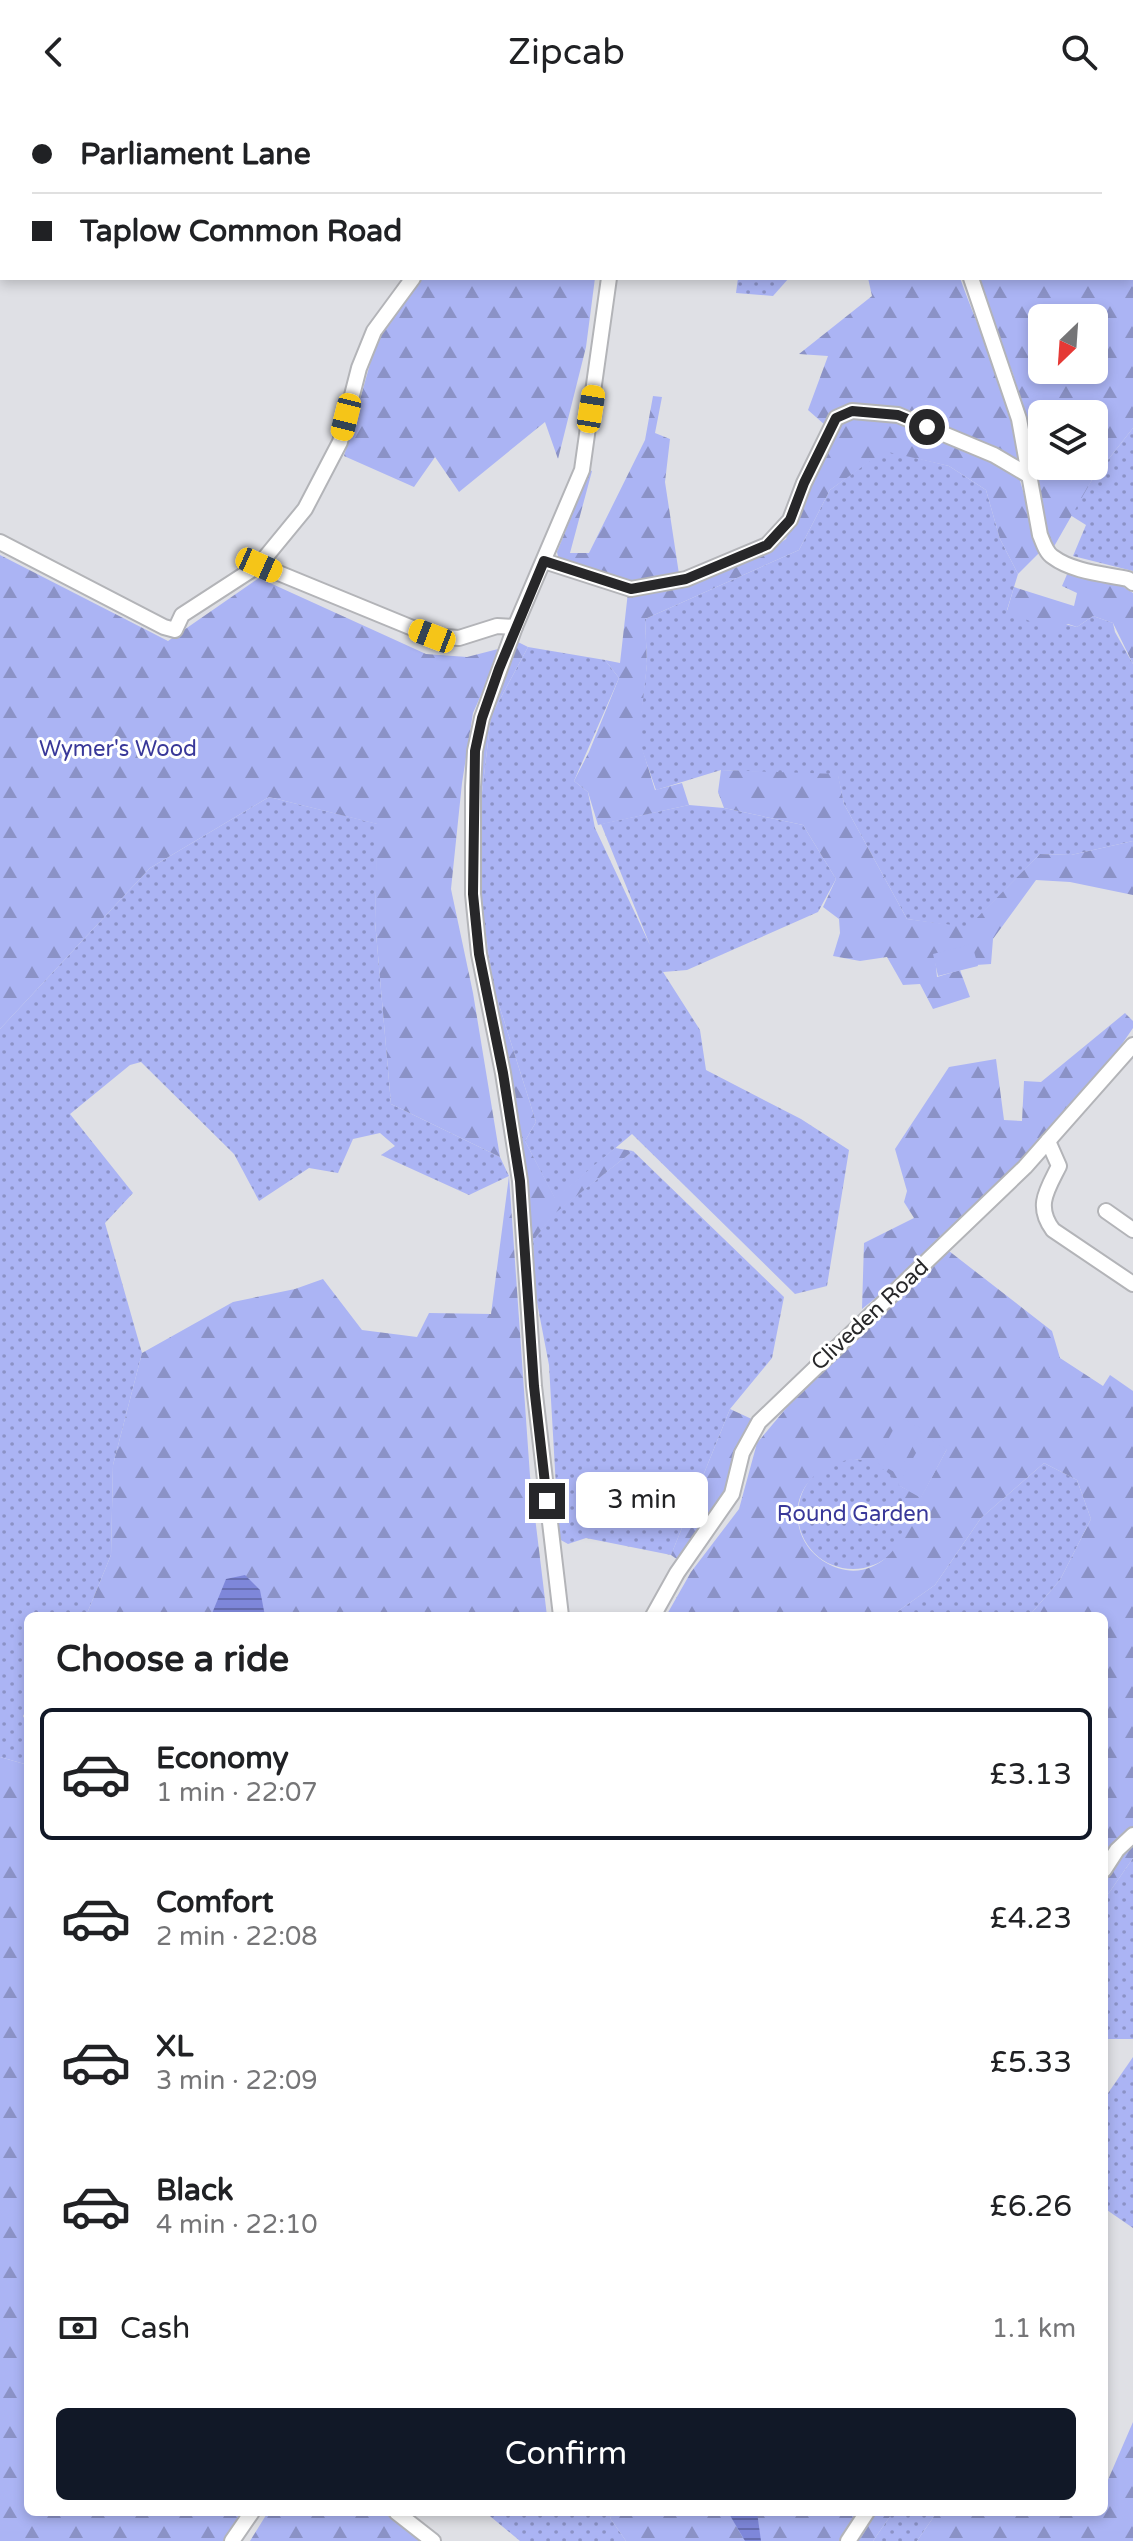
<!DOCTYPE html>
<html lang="en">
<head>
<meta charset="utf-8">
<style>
  :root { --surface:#fff; --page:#f2f2f2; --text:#202124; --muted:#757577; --line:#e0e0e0; --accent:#111827 }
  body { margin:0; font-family:"Varela Round",sans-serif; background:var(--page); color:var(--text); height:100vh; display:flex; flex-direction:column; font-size:30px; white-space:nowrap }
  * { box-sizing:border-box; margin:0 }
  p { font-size:26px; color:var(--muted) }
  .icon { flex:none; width:44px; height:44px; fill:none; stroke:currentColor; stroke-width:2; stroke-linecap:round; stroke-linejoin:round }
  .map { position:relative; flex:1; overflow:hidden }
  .drawer { position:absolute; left:24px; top:1508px; width:1084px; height:904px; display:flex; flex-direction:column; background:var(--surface); border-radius:12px; box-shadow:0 4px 12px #0003 }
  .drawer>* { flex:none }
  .top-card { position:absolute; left:0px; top:0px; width:1134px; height:176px; box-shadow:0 4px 12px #0003; display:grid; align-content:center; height:176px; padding:0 32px; background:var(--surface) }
  .needle { width:52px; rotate:205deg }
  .fabs { position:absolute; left:1028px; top:200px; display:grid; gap:16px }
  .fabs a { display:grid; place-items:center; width:80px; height:80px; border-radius:12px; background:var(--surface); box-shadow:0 4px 12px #0003; font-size:40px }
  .end { position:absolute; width:36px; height:36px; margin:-18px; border:10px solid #272729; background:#fff; box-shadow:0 0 0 4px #fff }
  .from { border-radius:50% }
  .bubble { position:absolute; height:56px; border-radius:12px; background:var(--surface); box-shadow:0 4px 12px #0003; font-size:26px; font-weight:600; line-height:56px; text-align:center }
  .car { position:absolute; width:24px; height:48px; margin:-24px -12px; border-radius:10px; box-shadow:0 0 6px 2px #0007; background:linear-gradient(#f5c518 24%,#345 0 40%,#f5c518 0 76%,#345 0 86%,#f5c518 0) }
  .top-card b { display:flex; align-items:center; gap:28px; height:76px; font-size:30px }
  .top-card b+b { border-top:2px solid var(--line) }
  .top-card i { width:20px; height:20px; background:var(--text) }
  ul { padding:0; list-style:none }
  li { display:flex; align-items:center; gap:24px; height:132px; margin:0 16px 12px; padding:0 16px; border:4px solid transparent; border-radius:12px }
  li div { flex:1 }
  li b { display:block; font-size:30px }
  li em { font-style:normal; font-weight:600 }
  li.selected { border-color:var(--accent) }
  li>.icon { width:72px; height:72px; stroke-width:1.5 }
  h2 { padding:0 32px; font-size:36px; line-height:96px }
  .pay { display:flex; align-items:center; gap:20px; height:88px; padding:0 32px; font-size:30px }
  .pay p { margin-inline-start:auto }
  .primary-button { display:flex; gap:16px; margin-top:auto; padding:16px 32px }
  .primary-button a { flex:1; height:92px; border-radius:12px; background:var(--accent); color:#fff; font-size:32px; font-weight:600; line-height:92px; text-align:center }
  header { display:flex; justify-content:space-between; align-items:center; height:104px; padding:0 32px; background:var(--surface); font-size:36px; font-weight:600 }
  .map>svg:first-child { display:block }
  .green { fill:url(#green-dots) }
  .forest { fill:url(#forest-firs); fill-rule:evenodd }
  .pitch { fill:#abb4f4 }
  .water { fill:url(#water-rules) }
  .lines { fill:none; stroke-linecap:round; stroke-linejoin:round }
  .minor-casing { stroke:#b3b4b8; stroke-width:18 }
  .minor { stroke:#fff; stroke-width:14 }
  .route { stroke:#272729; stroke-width:10 }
  .labels { text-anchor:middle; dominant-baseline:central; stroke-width:6; stroke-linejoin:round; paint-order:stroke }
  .park-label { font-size:22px; fill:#393899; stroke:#fff }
  .street-label { font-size:22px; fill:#272729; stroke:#fff }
</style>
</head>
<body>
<header><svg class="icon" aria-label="back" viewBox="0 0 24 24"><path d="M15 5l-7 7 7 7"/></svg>Zipcab<svg class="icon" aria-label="search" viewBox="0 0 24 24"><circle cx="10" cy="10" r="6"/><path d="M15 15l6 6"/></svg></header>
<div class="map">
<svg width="1133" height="2437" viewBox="0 0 1133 2437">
  <defs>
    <pattern id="green-dots" width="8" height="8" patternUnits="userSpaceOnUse" patternTransform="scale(2)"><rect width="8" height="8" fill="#abb4f4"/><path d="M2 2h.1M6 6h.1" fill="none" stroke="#8b92c6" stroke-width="1.8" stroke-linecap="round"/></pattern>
    <pattern id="forest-firs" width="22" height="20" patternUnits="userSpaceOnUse" patternTransform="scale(2)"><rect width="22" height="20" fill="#abb4f4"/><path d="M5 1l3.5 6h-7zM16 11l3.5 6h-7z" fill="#8b92c6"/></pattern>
    <pattern id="water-rules" width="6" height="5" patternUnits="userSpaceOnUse" patternTransform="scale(2)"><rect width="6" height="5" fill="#7e87da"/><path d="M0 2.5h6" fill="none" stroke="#676eb1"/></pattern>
  </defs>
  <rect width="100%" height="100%" fill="#dfe0e5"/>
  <g class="green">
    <polygon points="153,0 514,0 153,2"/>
    <polygon points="738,174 789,174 773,192 736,189"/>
    <polygon points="1133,324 1133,467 1073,452 1086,421 1070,411 1092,376"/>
    <polygon points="884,346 949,362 986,386 1000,435 1018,470 1007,506 1077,523 1093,512 1113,519 1115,528 1133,560 1133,737 1071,751 1040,750 968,824 907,815 844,700 838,672 721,666 656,686 638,634 647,560 645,515 799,446 830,386"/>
    <polygon points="528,543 605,556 619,574 574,677 588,688 595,724 650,841 601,720 689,701 724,704 803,721 836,775 818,808 687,866 663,868 700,926 706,966 801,1015 849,1046 827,1182 795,1190 632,1030 555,1095 525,1037 536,1018 494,885 477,772 481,697 491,612"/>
    <polygon points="269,693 378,720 375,817 391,1000 500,1053 509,1072 469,1091 381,1051 395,1042 380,1029 353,1035 338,1069 309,1064 259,1097 234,1050 141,958 130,961 70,1010 133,1089 105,1119 142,1249 113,1361 111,1451 86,1512 28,1512 28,1604 23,1612 28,1621 28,1661 0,1653 0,925 150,764"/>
    <polygon points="633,1047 784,1193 772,1254 730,1305 671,1451 586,1434 568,1440 559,1435 549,1261 535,1188 533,1137 553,1110"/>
    <circle cx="853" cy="1410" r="55"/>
    <polygon points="1044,1359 1077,1376 1091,1415 1060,1476 1029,1512 891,1512 935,1481 981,1414"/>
    <polygon points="1133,1754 1133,1935 1106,1935 1104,1796"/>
    <polygon points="1133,1953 1133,2124 1104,2104 1104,1995"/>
    <polygon points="485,2408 614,2408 610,2414 626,2437 520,2437"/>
    <polygon points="893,2408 937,2408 917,2437 873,2437"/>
  </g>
  <g class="forest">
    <path d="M 871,0 L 1133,0 L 1133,324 L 1092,376 L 1052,446 L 1048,440 L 1024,311 L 1013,270 L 975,174 L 1132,174 L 1132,2 ZM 1042,214 L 1094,214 L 1094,266 L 1042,266 ZM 1042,310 L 1094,310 L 1094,362 L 1042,362 Z"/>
    <polygon points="420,174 595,174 586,243 558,355 545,318 459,388 435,353 414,383 344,352 379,228"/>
    <path d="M 868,174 L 960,174 C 982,236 1013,294 1021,360 L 930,317 L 859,299 L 847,302 L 825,321 L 808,306 L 828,252 L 799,250 L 872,192 Z"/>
    <polygon points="653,292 662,293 655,329 670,335 665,378 679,470 635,479 559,457 557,448 581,388 586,365 592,367 570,449 589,449 645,336"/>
    <polygon points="852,311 915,321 1018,370 1041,447 1018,470 1000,435 986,386 949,362 884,347 830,386 799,446 645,515 647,560 639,634 655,686 682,679 689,701 598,721 588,688 574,677 589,648 619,574 605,556 620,559 628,488 633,493 766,448 786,435 836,322"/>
    <polygon points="0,451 168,537 259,474 426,550 467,553 502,544 473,609 462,679 451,785 473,889 500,1053 391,1000 375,817 377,720 269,693 150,764 0,925"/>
    <polygon points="1068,468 1114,477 1133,489 1133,560 1113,519 1093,512 1077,523 1068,520 1052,527 1007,507 1014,483 1074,502 1077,489 1062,482"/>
    <polygon points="518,538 528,543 491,612 481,697 477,772 494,885 536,1018 525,1037 555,1094 615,1044 633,1047 554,1110 533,1137 506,949 481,833 475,777 480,667 487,616"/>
    <polygon points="721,666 838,670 844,700 907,815 968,823 1040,750 1071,751 1133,737 1133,791 1070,778 1036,776 993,835 991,860 976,861 935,852 937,873 960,866 970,893 933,905 920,880 903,881 887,853 860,857 833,852 840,829 839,815 823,803 836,775 803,721 724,704 718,688"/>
    <polygon points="1125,909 1133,917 1133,924 1046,1051 1026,1073 862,1205 864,1139 914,1114 904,1098 907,1087 895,1045 949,963 996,955 1004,1016 1022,1017 1024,977 1041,978"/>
    <polygon points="509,1072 530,1372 547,1512 86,1512 111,1451 113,1361 142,1249 233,1198 295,1185 323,1175 362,1226 417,1233 429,1209 491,1210"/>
    <path d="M 949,1147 L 1052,1227 L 1060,1254 L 1103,1282 L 1110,1271 L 1133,1287 L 1133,1754 L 1104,1796 L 1104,1512 L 1029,1512 L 1060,1476 L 1091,1415 L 1077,1376 L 1044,1359 L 981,1414 L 935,1481 L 891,1512 L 666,1512 L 691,1468 L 739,1405 L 757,1339 L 788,1302 ZM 947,1345 L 921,1393 L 898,1381 ZM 857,1355 C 953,1376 893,1502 823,1457 C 811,1449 802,1437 799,1423 C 790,1384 821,1357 857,1355 Z"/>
    <polygon points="730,1305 756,1317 721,1397 678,1456 671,1451"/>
    <polygon points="0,1653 28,1661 28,2408 243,2408 224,2437 0,2437"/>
    <polygon points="1133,2318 1133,2437 917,2437 937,2408 1104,2408 1104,2385"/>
    <polygon points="268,2408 383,2408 420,2437 250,2437"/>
    <polygon points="614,2408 893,2408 873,2437 626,2437 610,2414"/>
  </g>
  <g class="pitch">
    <polygon points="972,840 978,862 938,872 933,850"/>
    <polygon points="900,1313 922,1325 898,1370 876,1358"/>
    <polygon points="925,1333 947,1345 921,1394 898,1381"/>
  </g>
  <g class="water">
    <polygon points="245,1471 260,1486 265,1512 211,1512 226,1475"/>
    <polygon points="757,2408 761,2437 745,2437 728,2408"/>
  </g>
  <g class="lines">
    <defs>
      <g id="minor">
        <polyline points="610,0 610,2"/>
        <polyline points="867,0 868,2"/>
        <polyline points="528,2 530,0"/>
        <path d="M 971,174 L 1019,315 L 1040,431 C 1043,438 1046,449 1053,453 C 1073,468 1105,470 1128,475 L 1133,479"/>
        <polyline points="0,438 164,523 175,526 182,511 259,461 432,532 459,534 497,522 515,523"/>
        <polyline points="544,457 631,485 686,475 767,441 790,416 804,379 836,314 852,307 898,311 994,351 1028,371"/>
        <polyline points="259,461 305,405 340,338 359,264 374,227 413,174"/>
        <path d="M 1048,1037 L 1059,1062 C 1047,1086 1035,1102 1053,1126 L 1133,1180"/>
        <polyline points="1106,1107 1133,1126"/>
        <polyline points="561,1512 534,1282 520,1077 503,969 479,850 473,790 473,683 475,647 482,614 515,523 582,366 609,174"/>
        <polyline points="653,1512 677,1469 732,1390 742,1349 759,1318 1025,1063 1133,941"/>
        <polyline points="1104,1766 1117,1746 1133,1731"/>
        <polyline points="396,2408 433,2437"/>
        <polyline points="232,2437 252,2408"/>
        <polyline points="848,2437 867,2408"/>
      </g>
    </defs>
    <use href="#minor" class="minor-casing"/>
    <use href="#minor" class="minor"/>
  </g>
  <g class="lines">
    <polyline class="route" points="547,1397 534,1282 520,1077 503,969 479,850 473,790 475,647 482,614 499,565 544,457 631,485 686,475 767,441 790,416 804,379 836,314 852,307 898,311 927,323"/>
  </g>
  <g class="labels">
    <g class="park-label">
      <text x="118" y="645">Wymer's Wood</text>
      <text x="853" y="1410">Round Garden</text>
    </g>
    <g class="street-label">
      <text transform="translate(870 1211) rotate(-43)">Cliveden Road</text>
    </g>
  </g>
</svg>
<div class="fabs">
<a><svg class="needle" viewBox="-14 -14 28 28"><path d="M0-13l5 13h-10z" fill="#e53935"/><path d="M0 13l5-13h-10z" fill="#757577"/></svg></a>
<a><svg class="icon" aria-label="layers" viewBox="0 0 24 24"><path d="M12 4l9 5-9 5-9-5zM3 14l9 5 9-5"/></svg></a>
</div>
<i class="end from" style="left:927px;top:323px"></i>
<i class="end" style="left:547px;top:1397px"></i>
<div class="bubble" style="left:576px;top:1368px;width:132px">3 min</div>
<i class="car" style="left:591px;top:305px;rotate:9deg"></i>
<i class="car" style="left:346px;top:313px;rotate:194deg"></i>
<i class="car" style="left:259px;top:461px;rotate:114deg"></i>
<i class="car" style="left:432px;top:532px;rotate:291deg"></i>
<div class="top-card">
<b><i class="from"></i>Parliament Lane</b>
<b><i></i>Taplow Common Road</b>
</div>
<section class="drawer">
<h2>Choose a ride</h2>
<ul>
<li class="selected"><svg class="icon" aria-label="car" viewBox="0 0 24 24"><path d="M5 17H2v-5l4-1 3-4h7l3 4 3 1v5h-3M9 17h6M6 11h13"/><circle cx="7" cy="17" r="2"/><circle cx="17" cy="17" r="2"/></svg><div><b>Economy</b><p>1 min · 22:07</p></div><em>£3.13</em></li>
<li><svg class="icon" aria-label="car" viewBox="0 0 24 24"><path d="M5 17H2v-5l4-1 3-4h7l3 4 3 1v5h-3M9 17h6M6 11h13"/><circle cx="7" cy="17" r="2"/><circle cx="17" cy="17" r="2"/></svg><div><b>Comfort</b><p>2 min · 22:08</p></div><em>£4.23</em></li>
<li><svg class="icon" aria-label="car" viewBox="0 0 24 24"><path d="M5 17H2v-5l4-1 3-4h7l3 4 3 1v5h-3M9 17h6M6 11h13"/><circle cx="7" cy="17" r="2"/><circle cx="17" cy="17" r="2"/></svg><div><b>XL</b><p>3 min · 22:09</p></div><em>£5.33</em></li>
<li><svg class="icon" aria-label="car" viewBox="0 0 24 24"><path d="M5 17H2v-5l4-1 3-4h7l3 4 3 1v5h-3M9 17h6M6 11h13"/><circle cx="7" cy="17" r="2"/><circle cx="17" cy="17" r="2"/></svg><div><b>Black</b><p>4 min · 22:10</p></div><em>£6.26</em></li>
</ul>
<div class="pay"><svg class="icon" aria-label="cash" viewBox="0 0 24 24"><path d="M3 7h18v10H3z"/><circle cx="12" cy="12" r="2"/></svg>Cash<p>1.1 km</p></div>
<div class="primary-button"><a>Confirm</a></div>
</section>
</div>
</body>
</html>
